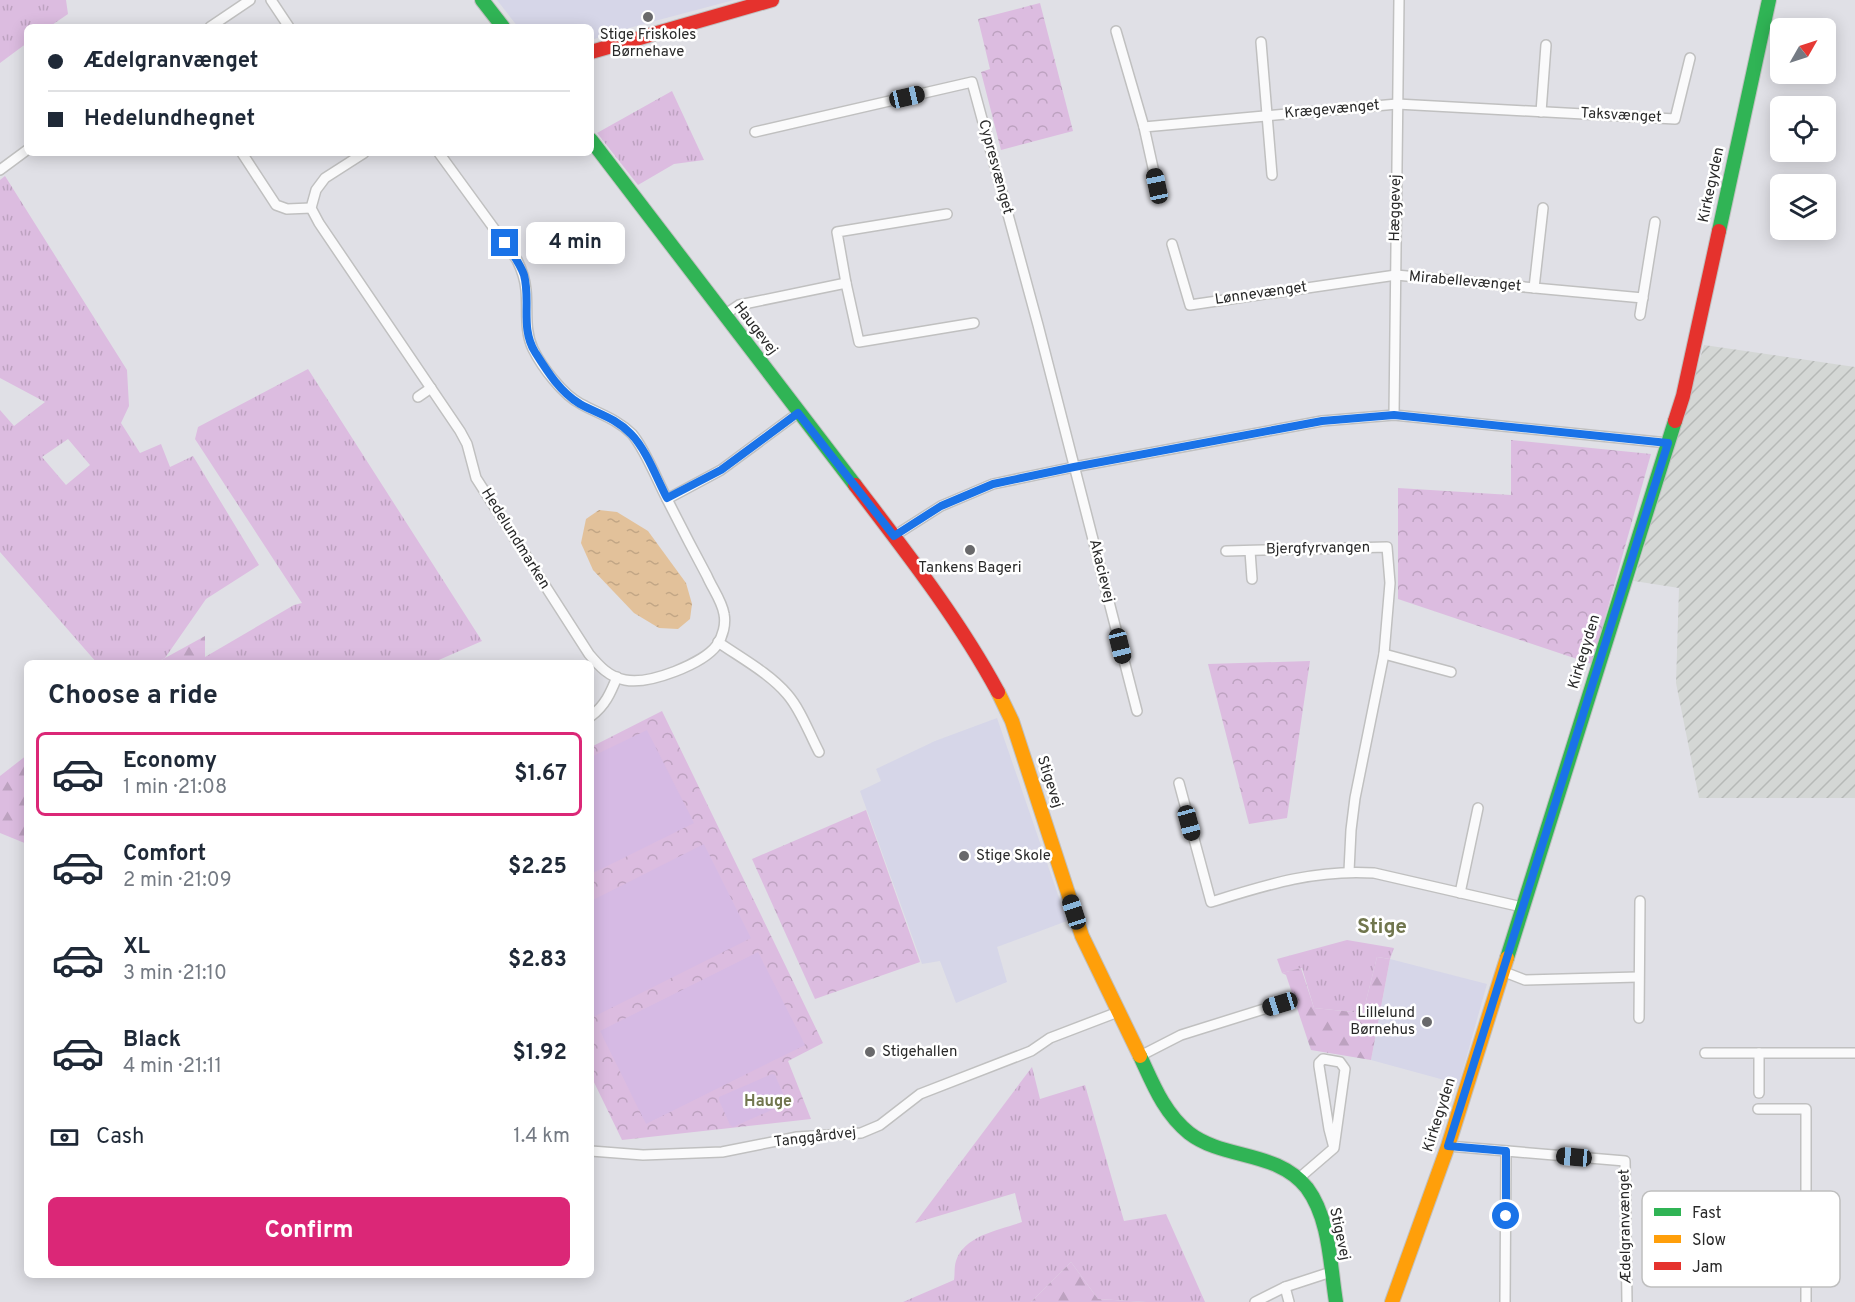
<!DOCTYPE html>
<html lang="en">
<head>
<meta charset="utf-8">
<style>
  :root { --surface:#fff; --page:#f2f2f3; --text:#1f2937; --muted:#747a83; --line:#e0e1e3; --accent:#db2777 }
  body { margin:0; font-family:Overpass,sans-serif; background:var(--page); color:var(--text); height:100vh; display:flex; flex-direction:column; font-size:22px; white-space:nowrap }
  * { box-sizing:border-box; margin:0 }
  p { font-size:20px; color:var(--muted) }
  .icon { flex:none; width:33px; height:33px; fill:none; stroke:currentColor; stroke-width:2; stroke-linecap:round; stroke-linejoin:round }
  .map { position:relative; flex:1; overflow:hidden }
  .details { position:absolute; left:24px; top:660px; width:570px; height:618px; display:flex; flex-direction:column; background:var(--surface); border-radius:9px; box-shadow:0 3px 15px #0003 }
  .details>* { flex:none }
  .banner { position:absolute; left:24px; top:24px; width:570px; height:132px; border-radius:9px; box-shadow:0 3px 15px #0003; display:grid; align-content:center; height:132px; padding:0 24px; background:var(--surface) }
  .needle { width:39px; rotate:51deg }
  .controls { position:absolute; left:1770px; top:18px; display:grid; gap:12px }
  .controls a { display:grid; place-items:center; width:66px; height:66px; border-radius:9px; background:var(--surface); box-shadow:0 3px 15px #0003; font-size:30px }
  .end { position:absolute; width:27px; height:27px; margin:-14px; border:8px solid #1a73e8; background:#fff; box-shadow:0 0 0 3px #fff }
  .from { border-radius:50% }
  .bubble { position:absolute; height:42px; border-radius:9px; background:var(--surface); box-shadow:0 3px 15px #0003; font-size:20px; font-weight:700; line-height:42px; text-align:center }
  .car { position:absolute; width:18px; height:36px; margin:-18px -9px; border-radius:8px; box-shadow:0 0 4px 2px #0007; background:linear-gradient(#222 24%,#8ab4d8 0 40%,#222 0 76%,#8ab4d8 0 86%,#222 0) }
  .banner b { display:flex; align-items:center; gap:21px; height:57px; font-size:22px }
  .banner b+b { border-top:2px solid var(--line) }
  .banner i { width:15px; height:15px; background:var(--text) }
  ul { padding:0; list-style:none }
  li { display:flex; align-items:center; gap:18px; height:84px; margin:0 12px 9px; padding:0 12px; border:3px solid transparent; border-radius:9px }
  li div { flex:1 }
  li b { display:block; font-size:22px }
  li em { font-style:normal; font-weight:700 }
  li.active { border-color:var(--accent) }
  li>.icon { width:54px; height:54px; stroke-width:1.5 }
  h2 { padding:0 24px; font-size:27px; line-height:72px }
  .pay { display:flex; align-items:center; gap:15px; height:66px; padding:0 24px; font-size:22px }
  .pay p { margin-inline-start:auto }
  .action { display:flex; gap:12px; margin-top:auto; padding:12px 24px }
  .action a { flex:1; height:69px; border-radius:9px; background:var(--accent); color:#fff; font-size:24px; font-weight:700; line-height:69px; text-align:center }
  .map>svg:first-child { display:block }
  .industrial { fill:url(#industrial-furrows) }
  .education { fill:#d6d6e8 }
  .grass { fill:url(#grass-tufts); fill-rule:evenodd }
  .forest { fill:url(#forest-firs) }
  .park { fill:url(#park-crowns) }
  .pitch { fill:#d6bae4 }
  .water { fill:url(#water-ripples) }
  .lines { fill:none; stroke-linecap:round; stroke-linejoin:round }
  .street-casing { stroke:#c0c0c0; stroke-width:12 }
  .fast-casing { stroke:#c0c0c0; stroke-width:16 }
  .slow-casing { stroke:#c0c0c0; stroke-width:16 }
  .jam-casing { stroke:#c0c0c0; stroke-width:16 }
  .street { stroke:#fafafb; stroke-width:9 }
  .fast { stroke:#30b455; stroke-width:14 }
  .slow { stroke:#ff9f0a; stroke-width:14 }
  .jam { stroke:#e5322d; stroke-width:14 }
  .route { stroke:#1a73e8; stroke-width:8 }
  .poi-dot { fill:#69696b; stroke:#fff; stroke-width:2 }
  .labels { text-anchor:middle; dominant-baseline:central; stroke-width:5; stroke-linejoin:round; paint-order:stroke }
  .poi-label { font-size:15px; fill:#292929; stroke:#fff }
  .street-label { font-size:15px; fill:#292929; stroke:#fff }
  .neighbourhood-label { font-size:16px; font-weight:bold; fill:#71764e; stroke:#fff }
  .district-label { font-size:21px; font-weight:bold; fill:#71764e; stroke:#fff }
  .key { fill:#fff; stroke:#bfbfbf; stroke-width:1.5 }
  .key-label { font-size:16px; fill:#292929 }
</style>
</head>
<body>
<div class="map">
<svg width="1855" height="1302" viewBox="0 0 1855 1302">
  <defs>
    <pattern id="industrial-furrows" width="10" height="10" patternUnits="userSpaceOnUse" patternTransform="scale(1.5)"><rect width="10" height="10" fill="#d4d7d5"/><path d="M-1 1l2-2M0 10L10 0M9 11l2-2" fill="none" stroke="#b6b9b7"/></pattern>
    <pattern id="grass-tufts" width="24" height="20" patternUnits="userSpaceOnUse" patternTransform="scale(1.5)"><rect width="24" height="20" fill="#dcbce0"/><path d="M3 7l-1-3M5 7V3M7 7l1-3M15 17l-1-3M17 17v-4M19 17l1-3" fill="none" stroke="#bda2c0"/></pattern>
    <pattern id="forest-firs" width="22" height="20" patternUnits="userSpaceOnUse" patternTransform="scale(1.5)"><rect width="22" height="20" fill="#dcbce0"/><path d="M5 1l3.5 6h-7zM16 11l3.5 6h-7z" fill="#bda2c0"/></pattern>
    <pattern id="park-crowns" width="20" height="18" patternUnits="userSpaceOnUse" patternTransform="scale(1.5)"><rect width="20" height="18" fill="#dcbce0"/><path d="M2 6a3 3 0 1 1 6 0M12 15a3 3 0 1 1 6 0" fill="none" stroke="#bda2c0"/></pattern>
    <pattern id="water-ripples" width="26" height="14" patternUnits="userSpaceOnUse" patternTransform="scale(1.5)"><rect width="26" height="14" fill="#e2c19a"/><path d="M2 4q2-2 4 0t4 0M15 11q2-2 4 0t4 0" fill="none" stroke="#c2a685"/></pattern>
  </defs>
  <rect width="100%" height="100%" fill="#e0e0e6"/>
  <polygon class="industrial" points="1704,345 1855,367 1855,798 1699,798 1676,683 1679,588 1634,581"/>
  <g class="education">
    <polygon points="497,0 734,0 636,26 591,40 591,27 518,27"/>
    <polygon points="997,718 1067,921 997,947 1007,982 956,1003 940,961 922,964 860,791 881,781 876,769 935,741"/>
    <polygon points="1390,959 1487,984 1459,1084 1371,1060"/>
  </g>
  <g class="grass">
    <polygon points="0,0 66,0 68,14 49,27 27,27 27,43 0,63"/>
    <polygon points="672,91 704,160 674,164 638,185 597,133"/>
    <path d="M 5,176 L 127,370 L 129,406 L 121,423 L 140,453 L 161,444 L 170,467 L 193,456 L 259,565 L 206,599 L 165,658 L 156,663 L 97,663 L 0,552 L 0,410 L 14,426 L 45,402 L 0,378 L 0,180 ZM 68,439 L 90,465 L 66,485 L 42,457 Z"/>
    <polygon points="308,369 482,641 432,663 205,663 205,657 294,605 302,603 195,439 198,427"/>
    <polygon points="1347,940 1394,948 1390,959 1377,957 1363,1013 1314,1008 1302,968 1282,973 1277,959"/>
    <path d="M 1032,1067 L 1040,1099 L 1085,1085 L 1124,1221 L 1166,1214 L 1205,1302 L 1146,1302 L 1098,1299 L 1071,1262 L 1031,1302 L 903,1302 L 954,1280 C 955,1274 954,1267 956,1261 C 964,1235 1000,1230 1022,1222 L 1015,1193 L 915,1223 Z"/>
  </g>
  <g class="forest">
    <polygon points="205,636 205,663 156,663"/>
    <polygon points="27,755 27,844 0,833 0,776"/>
    <polygon points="1377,957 1390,959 1371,1060 1311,1050 1286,975 1282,973 1301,968 1314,1008 1363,1013"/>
    <polygon points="1071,1262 1098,1299 1146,1302 1031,1302"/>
  </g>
  <g class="park">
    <polygon points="1040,3 1073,131 1001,150 981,72 990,69 978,19"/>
    <polygon points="1511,440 1651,454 1592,664 1398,599 1398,488 1511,495"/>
    <polygon points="1310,661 1287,818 1249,824 1208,664"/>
    <polygon points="662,711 823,1043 788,1061 811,1119 622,1140 591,1076 591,747"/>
    <polygon points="866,810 920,962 815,999 752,859"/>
  </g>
  <g class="pitch">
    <polygon points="647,730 694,823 591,874 591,757"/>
    <polygon points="704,844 751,938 593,1017 591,1013 591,901"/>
    <polygon points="758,952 805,1045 646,1124 600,1031"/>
    <polygon points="772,1074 775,1075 786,1101 785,1104 733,1127 730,1125 719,1100 719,1097"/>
  </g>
  <polygon class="water" points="599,510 617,512 648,531 686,583 692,604 690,619 678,629 659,628 634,613 593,570 581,543 586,519"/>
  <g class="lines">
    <defs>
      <g id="street">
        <polyline points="271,0 289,27"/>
        <polyline points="210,27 250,0"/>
        <polyline points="1116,31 1144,127"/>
        <polyline points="1261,42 1272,175"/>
        <polyline points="1541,112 1546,45"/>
        <polyline points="755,132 972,82 1038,325 1137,711"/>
        <polyline points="242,153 276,205 287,209 311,208"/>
        <path d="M 364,153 L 325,178 L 316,190 L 311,208 L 319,223 L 460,431 L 467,444 L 476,478 L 589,654 C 599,666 609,677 625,680 C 649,685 703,664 717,645 C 723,636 726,624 724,614 C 722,601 712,588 707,576 C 693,550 680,525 667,499"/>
        <path d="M 439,153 L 517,260 C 522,270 525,279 526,290 C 528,310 524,330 533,349 C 542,367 563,395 581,404 C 599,414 617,419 632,434 C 645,449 657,480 667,499 L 721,470 L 798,413"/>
        <polyline points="0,170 27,150"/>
        <polyline points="1157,186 1144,127 1397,104 1675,119 1690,58"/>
        <polyline points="1172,244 1190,305 1396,275 1643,298"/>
        <polyline points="846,283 837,232 947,214"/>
        <polyline points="1534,288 1543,208"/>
        <polyline points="724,315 739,305 846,283 859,342 974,323"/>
        <polyline points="1640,315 1655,222"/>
        <polyline points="418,397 431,388"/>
        <polyline points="1394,415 1399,0"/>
        <polyline points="894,536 941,506 993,484 1074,467 1322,421 1394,415 1668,443"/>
        <polyline points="1226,551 1387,547 1390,583 1384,654 1355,798 1351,830 1349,871"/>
        <polyline points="1250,551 1252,579"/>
        <path d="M 718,642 C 741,658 769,673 787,694 C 801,710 809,733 819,752"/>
        <polyline points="1384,654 1451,672"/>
        <path d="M 591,716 C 605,706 611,692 617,677"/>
        <path d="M 1179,783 L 1211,902 C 1266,885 1315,869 1374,873 L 1522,907"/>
        <polyline points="1460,893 1478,808"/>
        <polyline points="1502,971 1525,980 1638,977"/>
        <polyline points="1639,1018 1640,901"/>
        <polyline points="1705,1053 1855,1053"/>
        <polyline points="1140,1056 1181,1035 1280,1004"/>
        <polyline points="1759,1093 1759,1053"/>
        <polyline points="1758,1109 1806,1109 1806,1302"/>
        <polyline points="1448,1146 1625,1161 1627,1302"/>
        <polyline points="591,1151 643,1155 722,1152 797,1137 861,1133 880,1125 920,1094 1031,1051 1050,1038 1118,1012"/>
        <polyline points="1298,1179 1334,1148 1345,1069 1340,1062 1323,1059 1319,1063 1319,1066 1329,1129 1334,1148"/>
        <polyline points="1285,1287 1331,1272"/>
        <polyline points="1255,1302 1285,1287 1289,1302"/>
        <polyline points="1505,1302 1506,1151"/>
      </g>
      <g id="fast">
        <polyline points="482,0 503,27"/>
        <polyline points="591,140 855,485"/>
        <polyline points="1719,231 1769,0"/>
        <polyline points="1507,958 1675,421"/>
        <path d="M 1140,1056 C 1153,1084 1164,1113 1189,1133 C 1224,1160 1277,1150 1307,1188 C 1330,1219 1330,1265 1336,1302"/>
      </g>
      <g id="slow">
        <polyline points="998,692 1012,721 1082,936 1140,1056"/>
        <polyline points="1392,1302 1448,1146 1507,958"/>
      </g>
      <g id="jam">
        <polyline points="591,52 772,0"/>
        <polyline points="1675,421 1683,396 1719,231"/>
        <path d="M 855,485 C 906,552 958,618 998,692"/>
      </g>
    </defs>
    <use href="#street" class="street-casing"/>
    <use href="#fast" class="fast-casing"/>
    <use href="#slow" class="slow-casing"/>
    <use href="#jam" class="jam-casing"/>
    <use href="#street" class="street"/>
    <use href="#fast" class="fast"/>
    <use href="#slow" class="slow"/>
    <use href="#jam" class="jam"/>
  </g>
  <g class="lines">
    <path class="route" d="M 505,243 C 512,253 520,263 524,275 C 531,300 520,328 535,352 C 547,371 560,392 580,404 C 598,414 616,418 631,434 C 646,449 657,479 667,498 L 721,470 L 798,413 L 894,536 L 941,506 L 993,484 L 1074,467 L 1322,421 L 1394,415 L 1668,443 L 1448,1146 L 1506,1151 L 1506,1216"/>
  </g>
  <g class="poi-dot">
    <circle cx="648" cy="17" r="6"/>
    <circle cx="970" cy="550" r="6"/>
    <circle cx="964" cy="856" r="6"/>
    <circle cx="1427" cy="1022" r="6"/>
    <circle cx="870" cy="1052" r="6"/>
  </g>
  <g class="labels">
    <g class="poi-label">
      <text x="648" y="35">Stige Friskoles<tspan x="648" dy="17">Børnehave</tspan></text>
      <text x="970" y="568">Tankens Bageri</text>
      <text x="976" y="856" text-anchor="start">Stige Skole</text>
      <text x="1415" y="1013" text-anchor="end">Lillelund<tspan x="1415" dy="17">Børnehus</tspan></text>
      <text x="882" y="1052" text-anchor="start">Stigehallen</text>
    </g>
    <g class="street-label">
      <text transform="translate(1332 110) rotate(-5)">Krægevænget</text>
      <text transform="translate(1621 116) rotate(3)">Taksvænget</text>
      <text transform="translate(995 167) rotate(75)">Cypresvænget</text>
      <text transform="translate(1712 185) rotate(-78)">Kirkegyden</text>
      <text transform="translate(1396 208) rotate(-89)">Hæggevej</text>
      <text transform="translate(1465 282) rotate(5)">Mirabellevænget</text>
      <text transform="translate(1261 294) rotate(-8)">Lønnevænget</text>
      <text transform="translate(755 329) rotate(53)">Haugevej</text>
      <text transform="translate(515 539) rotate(58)">Hedelundmarken</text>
      <text transform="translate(1318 549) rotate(-1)">Bjergfyrvangen</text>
      <text transform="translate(1101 571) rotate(76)">Akacievej</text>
      <text transform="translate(1585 652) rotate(-73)">Kirkegyden</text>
      <text transform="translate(1049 782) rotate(72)">Stigevej</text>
      <text transform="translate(1440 1115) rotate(-72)">Kirkegyden</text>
      <text transform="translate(815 1138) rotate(-7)">Tanggårdvej</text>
      <text transform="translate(1626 1226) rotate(-91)">Ædelgranvænget</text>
      <text transform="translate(1339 1234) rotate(78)">Stigevej</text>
    </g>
    <g class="neighbourhood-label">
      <text x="768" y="1102">Hauge</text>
    </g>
    <g class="district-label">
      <text x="1382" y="927">Stige</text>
    </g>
  </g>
  <rect x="1642" y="1191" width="198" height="96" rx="9" class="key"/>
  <rect x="1654" y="1208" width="27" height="8" fill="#30b455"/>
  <rect x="1654" y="1235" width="27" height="8" fill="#ff9f0a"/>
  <rect x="1654" y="1262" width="27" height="8" fill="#e5322d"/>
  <g class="key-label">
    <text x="1692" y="1218">Fast</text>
    <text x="1692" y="1245">Slow</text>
    <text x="1692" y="1272">Jam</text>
  </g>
</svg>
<div class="controls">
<a><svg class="needle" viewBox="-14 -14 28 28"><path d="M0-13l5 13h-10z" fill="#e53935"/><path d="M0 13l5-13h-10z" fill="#747a83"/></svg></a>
<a><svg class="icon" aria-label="locate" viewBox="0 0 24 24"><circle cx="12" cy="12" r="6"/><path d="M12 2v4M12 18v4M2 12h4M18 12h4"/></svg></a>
<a><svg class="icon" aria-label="layers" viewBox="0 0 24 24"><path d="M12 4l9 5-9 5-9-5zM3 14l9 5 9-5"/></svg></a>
</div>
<i class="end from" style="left:1506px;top:1216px"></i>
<i class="end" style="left:505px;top:243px"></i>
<div class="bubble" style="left:526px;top:222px;width:99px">4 min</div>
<i class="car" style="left:907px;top:97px;rotate:77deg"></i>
<i class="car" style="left:1157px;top:186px;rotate:348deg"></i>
<i class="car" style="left:1120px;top:646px;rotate:166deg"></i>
<i class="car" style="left:1189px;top:823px;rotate:165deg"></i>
<i class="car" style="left:1074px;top:912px;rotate:342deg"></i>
<i class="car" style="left:1280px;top:1004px;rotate:253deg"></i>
<i class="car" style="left:1574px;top:1157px;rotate:275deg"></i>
<div class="banner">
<b><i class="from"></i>Ædelgranvænget</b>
<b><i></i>Hedelundhegnet</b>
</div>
<section class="details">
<h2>Choose a ride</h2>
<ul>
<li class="active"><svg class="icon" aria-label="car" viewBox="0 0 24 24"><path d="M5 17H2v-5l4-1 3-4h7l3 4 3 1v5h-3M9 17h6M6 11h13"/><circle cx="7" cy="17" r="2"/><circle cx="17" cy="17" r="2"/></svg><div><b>Economy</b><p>1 min · 21:08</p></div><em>$1.67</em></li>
<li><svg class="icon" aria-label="car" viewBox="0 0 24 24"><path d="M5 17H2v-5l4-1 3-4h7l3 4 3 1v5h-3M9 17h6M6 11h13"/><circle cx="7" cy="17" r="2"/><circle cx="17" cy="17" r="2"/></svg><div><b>Comfort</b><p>2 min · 21:09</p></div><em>$2.25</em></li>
<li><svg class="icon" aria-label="car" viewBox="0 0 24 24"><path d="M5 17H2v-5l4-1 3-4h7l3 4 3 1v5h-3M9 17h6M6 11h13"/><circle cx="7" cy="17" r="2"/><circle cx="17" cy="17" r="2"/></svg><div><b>XL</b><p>3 min · 21:10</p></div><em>$2.83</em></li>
<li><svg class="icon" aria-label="car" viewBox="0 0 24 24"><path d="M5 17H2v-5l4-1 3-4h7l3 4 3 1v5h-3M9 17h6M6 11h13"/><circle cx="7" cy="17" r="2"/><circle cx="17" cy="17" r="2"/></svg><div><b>Black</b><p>4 min · 21:11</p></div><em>$1.92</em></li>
</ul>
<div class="pay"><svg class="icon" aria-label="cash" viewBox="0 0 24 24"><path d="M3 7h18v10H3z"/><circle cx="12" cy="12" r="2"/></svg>Cash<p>1.4 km</p></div>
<div class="action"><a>Confirm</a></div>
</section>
</div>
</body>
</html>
